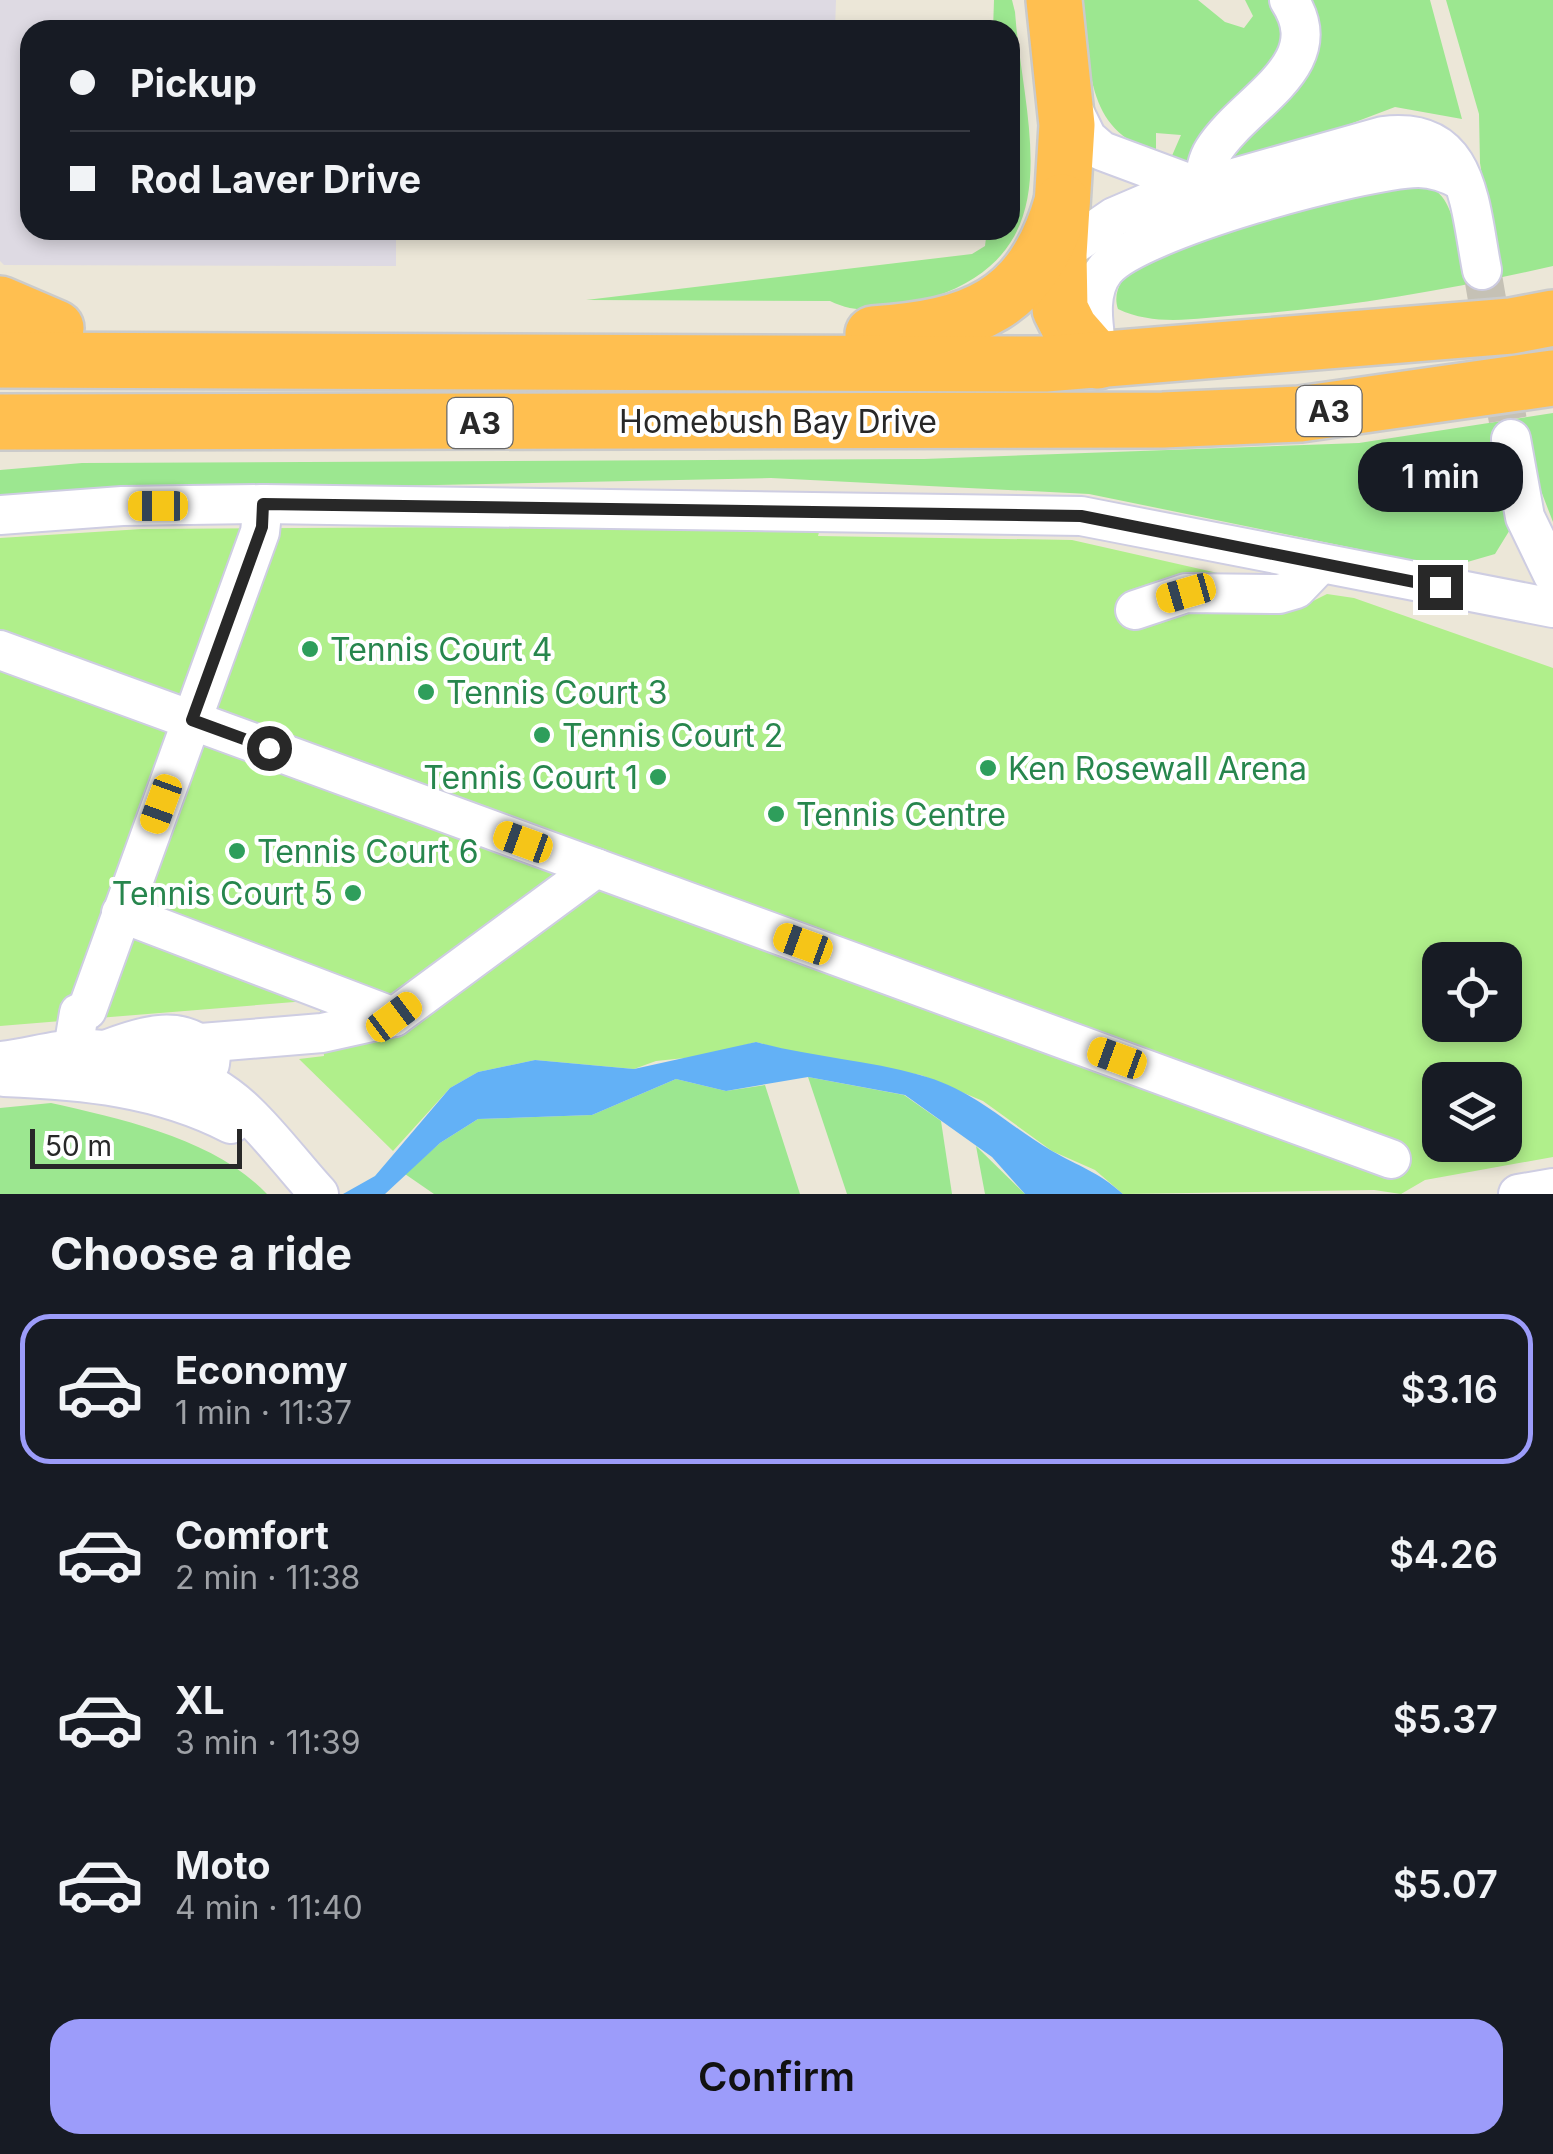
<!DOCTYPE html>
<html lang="en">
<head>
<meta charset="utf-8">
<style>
  :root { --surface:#171b24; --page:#242831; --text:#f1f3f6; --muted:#9ea1a6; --line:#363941; --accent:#9c9cfa }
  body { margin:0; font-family:Inter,sans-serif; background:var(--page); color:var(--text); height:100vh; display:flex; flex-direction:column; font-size:38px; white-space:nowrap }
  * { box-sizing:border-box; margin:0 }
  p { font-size:32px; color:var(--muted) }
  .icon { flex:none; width:55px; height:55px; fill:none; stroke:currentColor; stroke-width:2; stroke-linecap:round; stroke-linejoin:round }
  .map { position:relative; height:1194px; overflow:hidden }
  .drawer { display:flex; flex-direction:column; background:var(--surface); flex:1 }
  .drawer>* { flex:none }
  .hud { position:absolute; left:20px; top:20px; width:1000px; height:220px; border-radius:30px; box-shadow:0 5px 15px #0003; display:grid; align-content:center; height:220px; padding:0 50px; background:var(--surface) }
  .controls { position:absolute; left:1422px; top:942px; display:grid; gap:20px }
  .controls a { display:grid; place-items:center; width:100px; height:100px; border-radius:20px; background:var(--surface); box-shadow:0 5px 15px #0003; font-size:50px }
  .scale { position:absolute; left:30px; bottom:25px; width:212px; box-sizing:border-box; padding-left:10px; border:5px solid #282828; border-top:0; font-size:28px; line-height:35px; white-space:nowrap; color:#282828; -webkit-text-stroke:8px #fff; paint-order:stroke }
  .end { position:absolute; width:45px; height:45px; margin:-22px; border:12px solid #282828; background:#fff; box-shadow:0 0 0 5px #fff }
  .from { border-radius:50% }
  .bubble { position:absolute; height:70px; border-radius:30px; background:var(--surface); box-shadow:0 5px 15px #0003; font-size:32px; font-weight:600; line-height:70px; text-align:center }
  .car { position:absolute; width:30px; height:60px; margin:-30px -15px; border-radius:12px; box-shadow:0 0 8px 2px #0007; background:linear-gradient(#f5c518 24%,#345 0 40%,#f5c518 0 76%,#345 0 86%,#f5c518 0) }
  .hud b { display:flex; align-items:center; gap:35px; height:95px; font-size:38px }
  .hud b+b { border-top:2px solid var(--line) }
  .hud i { width:25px; height:25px; background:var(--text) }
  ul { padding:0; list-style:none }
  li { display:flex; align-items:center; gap:30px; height:150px; margin:0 20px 15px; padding:0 30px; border:5px solid transparent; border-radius:30px }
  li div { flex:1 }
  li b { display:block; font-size:38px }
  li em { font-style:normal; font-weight:600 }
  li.active { border-color:var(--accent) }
  li>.icon { width:90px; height:90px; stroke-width:1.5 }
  h2 { padding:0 50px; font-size:45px; line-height:120px }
  .primary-button { display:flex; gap:20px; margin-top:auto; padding:20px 50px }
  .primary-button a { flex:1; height:115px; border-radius:30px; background:var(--accent); color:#111; font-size:40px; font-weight:600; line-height:115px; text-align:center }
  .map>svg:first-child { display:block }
  .industrial { fill:#dedae3 }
  .green { fill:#9ce790 }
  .pitch { fill:#b0ef8b; fill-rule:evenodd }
  .water { fill:#63b1f6 }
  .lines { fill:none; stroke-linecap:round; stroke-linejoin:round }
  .minor-tunnel { stroke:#c5c1b5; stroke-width:38; stroke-dasharray:38 19; stroke-linecap:butt }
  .minor-casing { stroke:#cecde2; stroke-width:42 }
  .highway-casing { stroke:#cbcbcb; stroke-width:60 }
  .minor { stroke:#fff; stroke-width:38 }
  .highway { stroke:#ffbf50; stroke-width:55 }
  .route { stroke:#282828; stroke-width:12 }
  .leisure-dot { fill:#2e9e5b; stroke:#fff; stroke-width:4 }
  .labels { text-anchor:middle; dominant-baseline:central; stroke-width:8; stroke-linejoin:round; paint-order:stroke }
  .shield { fill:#fff; stroke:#686868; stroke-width:2.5 }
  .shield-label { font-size:30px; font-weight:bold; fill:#282828 }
  .street-label { font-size:32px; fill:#282828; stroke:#fff }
  .leisure-label { font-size:32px; fill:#27864d; stroke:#fff; text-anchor:start }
</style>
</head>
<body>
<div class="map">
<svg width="1553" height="1194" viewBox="0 0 1553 1194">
  <rect width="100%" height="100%" fill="#ece7d8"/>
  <polygon class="industrial" points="0,0 836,0 835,30 30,30 30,230 396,230 396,266 4,265 0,261"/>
  <g class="green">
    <path d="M 994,0 L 1012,0 L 1015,12 C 1023,123 1074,249 934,297 C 901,309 862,317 830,301 L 586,300 L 972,254 L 985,246 L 987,230 L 1010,230 L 1010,30 L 993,30 Z"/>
    <path d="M 1082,0 L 1198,0 L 1225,22 L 1244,28 L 1253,16 L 1245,0 L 1274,0 L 1283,11 L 1287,59 L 1198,167 L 1171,158 L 1181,135 L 1156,133 L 1156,151 C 1083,132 1091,63 1082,0 Z"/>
    <polygon points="1300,0 1430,0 1462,119 1395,107 1292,146 1220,167 1301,68"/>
    <path d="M 1446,0 L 1553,0 L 1553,266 C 1449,290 1346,308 1239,315 C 1198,318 1156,327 1118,309 C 1112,291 1123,278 1134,265 C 1182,247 1387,171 1429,187 C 1452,197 1449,221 1463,236 C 1473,247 1486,257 1497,267 L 1480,163 L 1479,114 Z"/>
    <polygon points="1553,413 1553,522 1533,470 1511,528 1495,554 1457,565 1412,560 1089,494 771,478 142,491 0,504 0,470 82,463 924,459 1359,443"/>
    <polygon points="808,1077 904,1095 941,1121 952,1194 847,1194"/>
    <polygon points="676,1079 726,1091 765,1085 800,1194 434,1194 405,1174 440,1143 478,1119 592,1115"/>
    <path d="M 51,1103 C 122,1119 215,1139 267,1194 L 0,1194 L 0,1108 Z"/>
    <polygon points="976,1146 1025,1194 985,1194"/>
  </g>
  <path class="pitch" d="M 811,525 L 821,525 L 818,536 L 1072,540 L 1280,587 L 1301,607 L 1327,594 L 1354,598 L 1553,668 L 1553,1157 L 1425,1180 L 1401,1194 L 1374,1190 L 1123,1194 L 1095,1170 L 1052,1151 L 983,1101 L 921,1075 L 803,1055 L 756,1042 L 704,1056 L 656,1061 L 634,1069 L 535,1060 L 478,1072 L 450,1088 L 393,1151 L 299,1059 L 324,1056 L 319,1000 L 0,1026 L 0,538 L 142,529 ZM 1440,960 L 1505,960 L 1505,1025 L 1440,1025 ZM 1440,1080 L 1505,1080 L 1505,1145 L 1440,1145 Z"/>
  <path class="water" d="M 756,1042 C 810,1057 867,1060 920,1075 C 975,1090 1006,1124 1052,1151 C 1080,1167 1097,1171 1123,1194 L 1025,1194 L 992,1157 L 905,1095 L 808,1077 L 726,1091 L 676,1079 L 592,1115 L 478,1119 L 440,1143 L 385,1194 L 343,1194 L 375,1176 L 450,1088 L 478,1072 L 535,1060 L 634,1069 Z"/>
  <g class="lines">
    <polyline class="minor-tunnel" points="1482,270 1511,439"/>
    <defs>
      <g id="minor">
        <polyline points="1069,101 1087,138 1102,151 1204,189"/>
        <path d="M 1203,189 C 1205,176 1206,162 1213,151 C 1244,101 1332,66 1289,0"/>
        <path d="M 1047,263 L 1114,217 L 1149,202 L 1383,136 C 1470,125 1469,204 1482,270"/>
        <path d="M 1098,360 C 1095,331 1085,295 1105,270 C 1136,230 1363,169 1418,168 C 1434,168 1448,173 1462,181"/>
        <polyline points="1511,439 1525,517 1553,575"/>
        <polyline points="0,515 122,506 263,504 1081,516 1553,608"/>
        <polyline points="1135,610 1186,593 1279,594 1296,589 1320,564"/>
        <polyline points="0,650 1391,1159"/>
        <polyline points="121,913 394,1017 596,868"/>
        <polyline points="201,1043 322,1033 394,1017"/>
        <polyline points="73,1049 79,1013 87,1010 260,532 263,504"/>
        <path d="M 108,1049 C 142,1036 184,1022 211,1055 L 210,1064"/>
        <path d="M 0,1061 C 26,1059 51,1050 77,1049 C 133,1047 207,1073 247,1113 C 273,1138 295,1168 319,1194"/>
        <path d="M 4,1077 C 83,1080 159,1087 231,1124"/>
        <polyline points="1518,1194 1553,1188"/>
      </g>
      <g id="highway">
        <polyline points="1054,0 1067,125 1059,255 1060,309 1070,329 1098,361"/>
        <polyline points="0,304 56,328"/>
        <path d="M 873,334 C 972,327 1032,306 1062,202"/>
        <polyline points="0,360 1045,364 1511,326 1553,318"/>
        <polyline points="0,422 1163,420 1300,414 1553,378"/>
      </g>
    </defs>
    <use href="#minor" class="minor-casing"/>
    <use href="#highway" class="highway-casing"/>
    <use href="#minor" class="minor"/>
    <use href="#highway" class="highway"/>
  </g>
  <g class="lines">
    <polyline class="route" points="269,748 192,720 262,527 263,504 1081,516 1440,587"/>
  </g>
  <g class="leisure-dot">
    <circle cx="310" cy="649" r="10"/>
    <circle cx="426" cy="692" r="10"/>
    <circle cx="542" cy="735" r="10"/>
    <circle cx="988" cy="768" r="10"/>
    <circle cx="658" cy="777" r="10"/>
    <circle cx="776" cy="814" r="10"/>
    <circle cx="237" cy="851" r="10"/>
    <circle cx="353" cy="893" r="10"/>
  </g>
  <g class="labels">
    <g class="shield">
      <rect x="1296.5" y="386" width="65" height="50" rx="8"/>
      <rect x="447.5" y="398" width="65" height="50" rx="8"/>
    </g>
    <g class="shield-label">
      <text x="1329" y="411">A3</text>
      <text x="480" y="423">A3</text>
    </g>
    <g class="street-label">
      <text x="778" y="421">Homebush Bay Drive</text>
    </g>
    <g class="leisure-label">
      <text x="330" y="649">Tennis Court 4</text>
      <text x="446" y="692">Tennis Court 3</text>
      <text x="562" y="735">Tennis Court 2</text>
      <text x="1008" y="768">Ken Rosewall Arena</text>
      <text x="638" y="777" text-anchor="end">Tennis Court 1</text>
      <text x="796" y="814">Tennis Centre</text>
      <text x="257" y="851">Tennis Court 6</text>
      <text x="333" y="893" text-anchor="end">Tennis Court 5</text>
    </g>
  </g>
</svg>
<div class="controls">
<a><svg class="icon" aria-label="locate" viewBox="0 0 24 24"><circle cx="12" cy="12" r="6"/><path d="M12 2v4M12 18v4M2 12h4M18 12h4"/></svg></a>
<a><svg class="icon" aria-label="layers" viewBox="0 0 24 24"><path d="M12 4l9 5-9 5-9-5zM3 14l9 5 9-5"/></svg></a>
</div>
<div class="scale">50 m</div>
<i class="end from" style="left:269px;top:748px"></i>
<i class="end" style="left:1440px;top:587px"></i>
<div class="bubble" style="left:1358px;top:442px;width:165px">1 min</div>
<i class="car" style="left:158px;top:506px;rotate:270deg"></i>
<i class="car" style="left:1186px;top:593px;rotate:254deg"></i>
<i class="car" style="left:161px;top:804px;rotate:200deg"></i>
<i class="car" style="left:523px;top:842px;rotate:290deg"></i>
<i class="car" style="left:803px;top:944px;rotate:290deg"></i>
<i class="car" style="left:394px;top:1017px;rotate:53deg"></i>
<i class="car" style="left:1117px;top:1058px;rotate:290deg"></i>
<div class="hud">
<b><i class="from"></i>Pickup</b>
<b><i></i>Rod Laver Drive</b>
</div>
</div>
<section class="drawer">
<h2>Choose a ride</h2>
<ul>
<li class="active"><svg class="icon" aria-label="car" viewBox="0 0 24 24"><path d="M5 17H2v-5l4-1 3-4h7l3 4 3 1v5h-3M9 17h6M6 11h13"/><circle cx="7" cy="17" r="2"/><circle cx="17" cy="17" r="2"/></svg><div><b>Economy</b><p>1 min · 11:37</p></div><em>$3.16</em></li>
<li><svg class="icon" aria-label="car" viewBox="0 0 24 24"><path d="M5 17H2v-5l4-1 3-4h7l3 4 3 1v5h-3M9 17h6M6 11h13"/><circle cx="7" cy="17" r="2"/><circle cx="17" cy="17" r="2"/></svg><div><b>Comfort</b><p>2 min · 11:38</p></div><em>$4.26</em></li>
<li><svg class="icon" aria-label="car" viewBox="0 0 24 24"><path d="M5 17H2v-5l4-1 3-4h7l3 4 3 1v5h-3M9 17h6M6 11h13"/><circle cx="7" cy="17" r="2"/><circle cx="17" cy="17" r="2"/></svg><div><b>XL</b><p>3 min · 11:39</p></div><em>$5.37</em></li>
<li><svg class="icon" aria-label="car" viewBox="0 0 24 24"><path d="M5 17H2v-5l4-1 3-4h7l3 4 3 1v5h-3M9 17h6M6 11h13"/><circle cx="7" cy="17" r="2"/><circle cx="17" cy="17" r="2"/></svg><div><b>Moto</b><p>4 min · 11:40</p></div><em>$5.07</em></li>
</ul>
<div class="primary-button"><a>Confirm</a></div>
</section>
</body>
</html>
